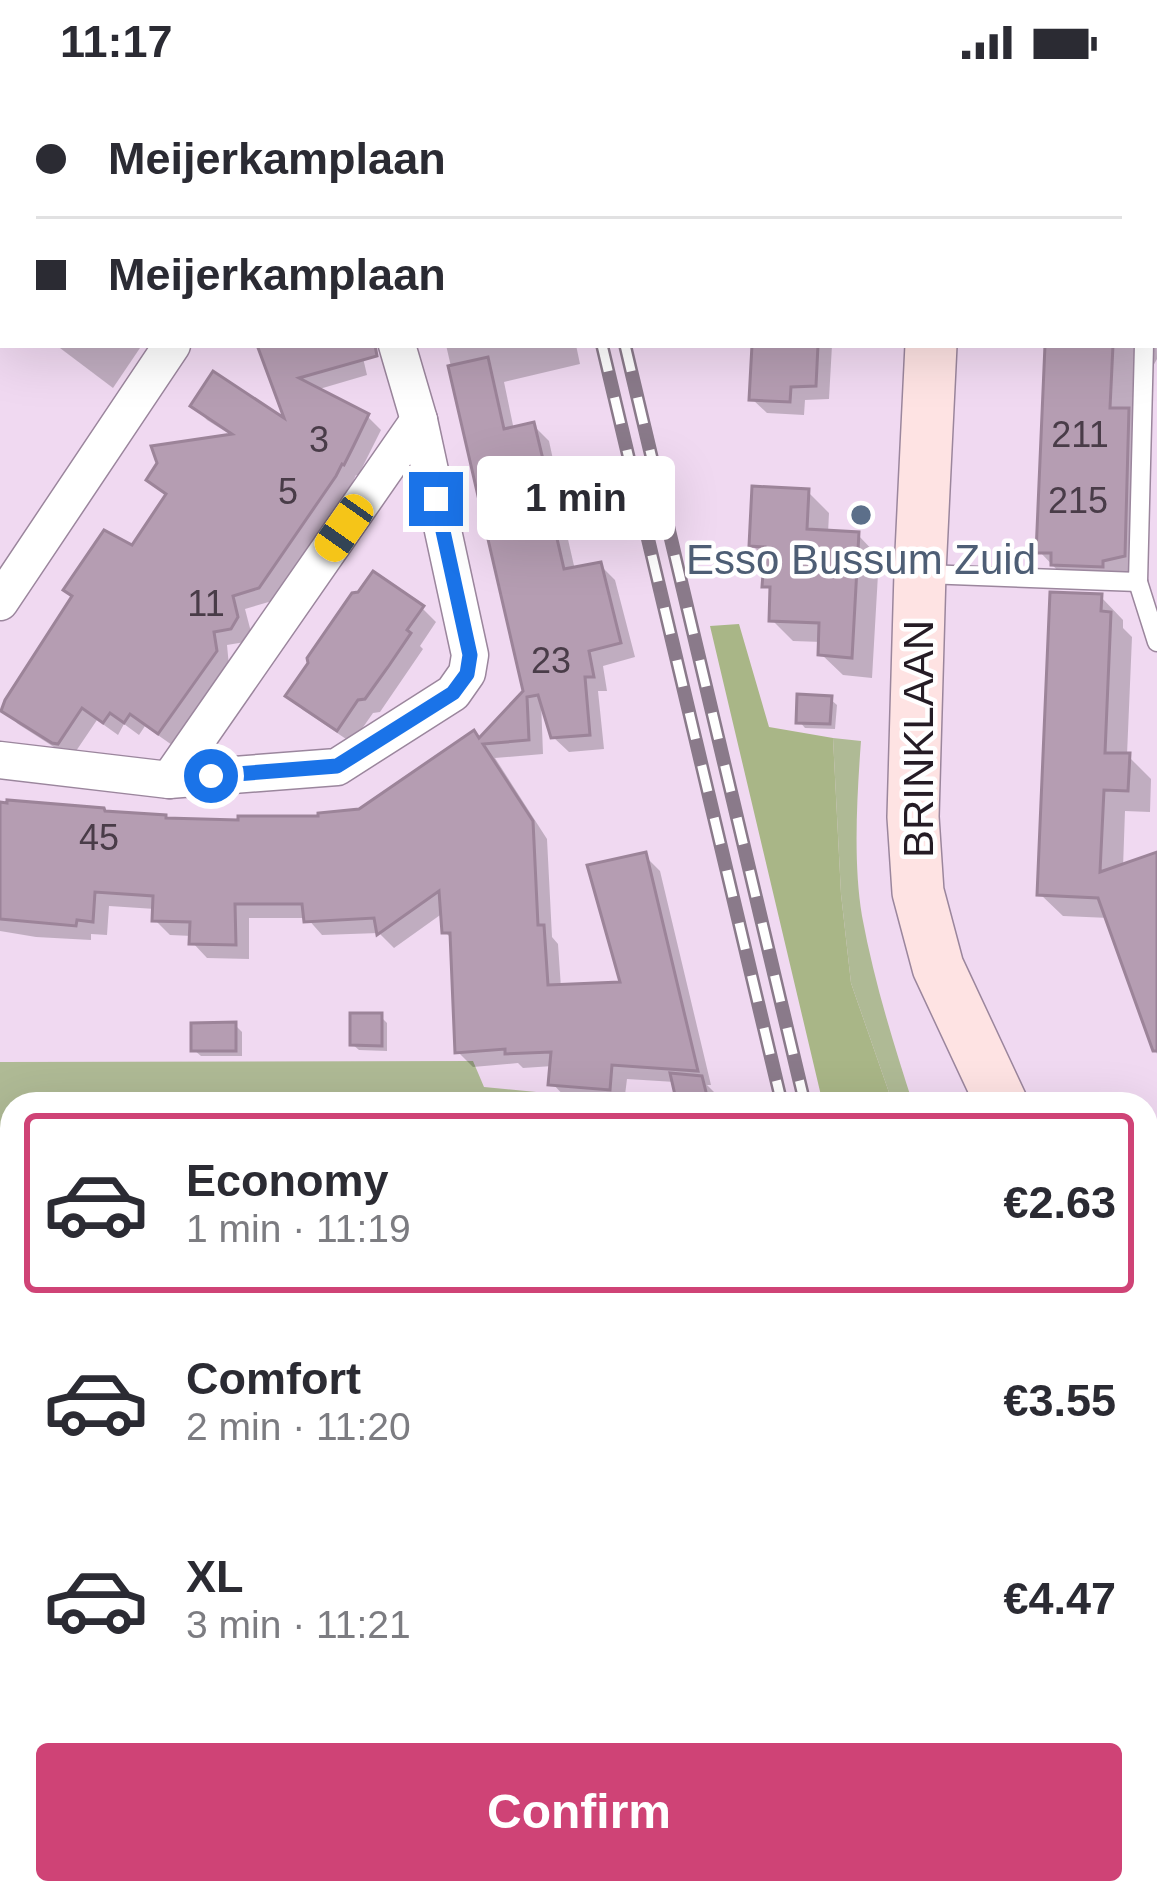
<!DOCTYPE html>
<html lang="en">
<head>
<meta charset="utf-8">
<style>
  :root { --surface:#fff; --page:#f2f2f3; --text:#2b2b33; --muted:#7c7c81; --line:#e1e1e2; --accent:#cf4376 }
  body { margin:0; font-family:Helvetica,sans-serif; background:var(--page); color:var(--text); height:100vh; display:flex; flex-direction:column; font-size:45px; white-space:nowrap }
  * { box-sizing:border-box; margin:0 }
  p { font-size:39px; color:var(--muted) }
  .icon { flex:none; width:66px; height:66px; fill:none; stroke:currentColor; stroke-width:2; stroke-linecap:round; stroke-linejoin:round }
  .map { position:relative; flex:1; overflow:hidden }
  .details { position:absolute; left:0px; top:1008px; width:1158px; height:813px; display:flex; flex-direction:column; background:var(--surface); border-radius:36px 36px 0 0; box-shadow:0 12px 48px #0002 }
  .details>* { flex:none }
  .hud { position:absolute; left:0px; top:0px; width:1158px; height:264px; box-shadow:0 12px 48px #0002; display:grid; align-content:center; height:264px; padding:0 36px; background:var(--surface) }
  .end { position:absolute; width:54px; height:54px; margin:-27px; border:15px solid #1a73e8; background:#fff; box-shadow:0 0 0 6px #fff }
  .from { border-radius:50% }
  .bubble { position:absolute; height:84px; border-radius:12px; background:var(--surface); box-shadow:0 12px 48px #0002; font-size:39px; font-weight:700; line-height:84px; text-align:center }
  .car { position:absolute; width:36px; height:72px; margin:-36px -18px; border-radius:15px; box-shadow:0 0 9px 3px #0007; background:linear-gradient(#f5c518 24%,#345 0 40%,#f5c518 0 76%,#345 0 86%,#f5c518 0) }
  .hud b { display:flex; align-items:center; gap:42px; height:114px; font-size:45px }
  .hud b+b { border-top:3px solid var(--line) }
  .hud i { width:30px; height:30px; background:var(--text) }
  ul { padding:21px 0 0; list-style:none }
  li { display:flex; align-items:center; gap:36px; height:180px; margin:0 24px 18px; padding:0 12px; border:6px solid transparent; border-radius:12px }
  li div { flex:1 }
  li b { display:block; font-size:45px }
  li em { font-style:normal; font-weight:700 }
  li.current { border-color:var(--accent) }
  li>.icon { width:108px; height:108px; stroke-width:1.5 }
  .cta { display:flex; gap:24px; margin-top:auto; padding:24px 36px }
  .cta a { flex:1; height:138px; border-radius:12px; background:var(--accent); color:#fff; font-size:48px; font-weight:700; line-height:138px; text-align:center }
  .status { display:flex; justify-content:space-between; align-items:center; height:84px; padding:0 60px; background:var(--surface); direction:ltr }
  .status svg { height:33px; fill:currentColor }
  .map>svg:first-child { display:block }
  .green { fill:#afba95 }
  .forest { fill:#a9b687 }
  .shadow { fill:#0003 }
  .building { fill:#b59db2; stroke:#9c8499; stroke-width:3 }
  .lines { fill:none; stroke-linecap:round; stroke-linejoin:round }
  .service-casing { stroke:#9b869d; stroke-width:21 }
  .minor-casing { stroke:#9b869d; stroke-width:39 }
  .secondary-casing { stroke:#9b869d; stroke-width:54 }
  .service { stroke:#fff; stroke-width:18 }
  .minor { stroke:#fff; stroke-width:36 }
  .secondary { stroke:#fee3e3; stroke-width:51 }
  .rail-casing { stroke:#8a7a8a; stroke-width:14 }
  .rail { stroke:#fff; stroke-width:9; stroke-dasharray:27; stroke-linecap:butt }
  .route { stroke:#1a73e8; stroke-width:15 }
  .service-dot { fill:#5c6f8a; stroke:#fff; stroke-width:4.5 }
  .labels { text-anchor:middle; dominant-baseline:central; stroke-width:9; stroke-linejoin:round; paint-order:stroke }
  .number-label { font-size:36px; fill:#493c48 }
  .service-label { font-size:42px; fill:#4e5e75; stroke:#fff }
  .street-label { font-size:42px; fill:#251c25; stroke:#fff }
</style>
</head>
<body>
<div class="status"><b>11:17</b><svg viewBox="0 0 49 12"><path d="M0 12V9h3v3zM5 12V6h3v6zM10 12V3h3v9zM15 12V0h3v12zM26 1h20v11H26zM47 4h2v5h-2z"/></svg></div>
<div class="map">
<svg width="1157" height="1819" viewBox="0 0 1157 1819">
  <rect width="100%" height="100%" fill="#f0d9f1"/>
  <g class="green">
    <path d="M 833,654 L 861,657 C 857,712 853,778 862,832 C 874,897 893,958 913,1020 L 893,1020 L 851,899 L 841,810 Z"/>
    <polygon points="473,977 484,1003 660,1020 12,1020 12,1249 0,1248 0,978"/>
    <polygon points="0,1324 12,1326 12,1809 617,1809 615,1819 0,1819"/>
    <polygon points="1146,1425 1157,1441 1157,1544 1146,1548"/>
  </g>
  <polygon class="forest" points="739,540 769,643 833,654 841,810 851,899 893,1020 823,1020 710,542"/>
  <g class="shadow">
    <polygon points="0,0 19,0 22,3 3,3 3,204 0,237"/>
    <polygon points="89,0 201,0 200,3 87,3"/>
    <polygon points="348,0 410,0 409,3 343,3"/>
    <polygon points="709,0 744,0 746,3 710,3"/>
    <polygon points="779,0 819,0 820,3 779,3"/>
    <polygon points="1092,0 1137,0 1137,3"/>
    <rect x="1155" y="58" width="2" height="71"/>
    <polygon points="1155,199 1157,275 1152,284 1146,494 1061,490 1039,467 1048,261 1155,261"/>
    <polygon points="56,261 142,261 113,304"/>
    <polygon points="260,261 360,261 367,291 316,306 367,332 381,346 358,392 356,391 349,406 272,517 245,525 251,548 245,558 227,561 229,582 172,661 145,642 139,651 124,640 118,651 97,636 72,673 68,672 18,640 4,626 133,465 234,353 207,336 194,322 290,342"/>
    <polygon points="446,261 576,261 580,280 504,298 514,346 533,341 549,357 559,403 556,403 575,486 600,481 615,496 635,573 603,582 607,607 598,607 604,665 569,668 553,653 541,617 543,670 495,674 547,755 552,853 558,860 561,904 624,901 645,772 660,787 711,1001 707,1001 715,1009 718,1020 680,1020 675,998 627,995 624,1019 567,1015 552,999 553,982 523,984 518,979 473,983 458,968 453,856 445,848 443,829 394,864 379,849 322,851 307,834 249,834 249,875 207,874 192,858 192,852 170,851 155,836 155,825 109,822 107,851 91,850 91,856 36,853 0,847 0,721 167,737 322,735 360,728 481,657 526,608"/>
    <polygon points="755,261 832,261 829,315 805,316 804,331 767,329 752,315"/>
    <polygon points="808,408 829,429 828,450 858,451 879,473 872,594 843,591 821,570 822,558 793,557 772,536 773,509 766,501 767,476 752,461"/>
    <polygon points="1101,513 1123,536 1123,544 1132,553 1127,671 1151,695 1150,728 1125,727 1123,784 1157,771 1157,970 1109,834 1063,832 1040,810"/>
    <polygon points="422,524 436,538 420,562 423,565 380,628 373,629 352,659 303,626 289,612"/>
    <polygon points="830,615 837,621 835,645 805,644 799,637"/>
    <polygon points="380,932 387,939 387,967 359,966 352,960"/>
    <polygon points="235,941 242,948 242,972 201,972 194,966"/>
    <polygon points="688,1809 804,1809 802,1819 687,1819"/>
  </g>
  <g class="building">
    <polygon points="257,261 375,261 377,272 299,294 369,330 353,363 344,381 342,380 336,392 259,504 233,512 238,533 231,545 214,548 217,567 158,650 130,630 124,639 110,629 103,639 82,624 58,660 52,659 1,627 5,616 72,512 63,506 104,446 132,461 166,410 146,396 157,379 151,362 232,350 190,322 213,287 284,334"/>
    <polygon points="752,261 818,261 816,302 791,303 790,318 749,316"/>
    <polygon points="1045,261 1113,261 1110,324 1129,324 1125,472 1103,477 1103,483 1051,481 1051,469 1036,469"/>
    <polygon points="488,273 504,345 534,338 546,388 542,389 564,485 601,478 621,559 589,567 594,593 585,593 590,651 551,654 538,611 527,613 529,656 483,660 533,737 538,841 544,841 548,901 620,898 587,781 646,768 698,987 612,981 610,1006 548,1001 551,968 505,970 505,965 455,969 450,849 442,849 439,807 377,851 374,834 304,838 302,820 235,820 236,861 189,860 190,838 152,837 153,812 95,808 93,838 77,836 76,842 0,835 0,718 7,719 7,716 104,724 105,727 166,731 166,734 238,736 238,732 318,732 318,729 359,725 474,646 479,654 523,607 448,282"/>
    <polygon points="752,402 809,405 807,445 859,448 852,574 818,571 819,539 769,537 770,503 762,503 765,463 749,462"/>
    <polygon points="373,487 424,522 407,546 411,549 388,583 365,615 358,616 337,647 285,612 308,579 307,574 352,509 358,508"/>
    <polygon points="1050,508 1102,510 1101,527 1111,528 1105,669 1130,669 1128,707 1104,706 1100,788 1157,768 1157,967 1153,967 1098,814 1037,811"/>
    <polygon points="797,610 832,612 830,640 796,639"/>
    <polygon points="350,929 382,929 382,962 350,961"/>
    <polygon points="236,938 236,967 191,967 191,939"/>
    <polygon points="670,989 702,992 709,1020 677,1020"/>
  </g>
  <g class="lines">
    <defs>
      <g id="service">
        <polyline points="925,490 1138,498 1144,261"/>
        <polyline points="1138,498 1157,558"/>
        <polyline points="1146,1614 1157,1608"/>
        <polyline points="1146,1653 1157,1648"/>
      </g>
      <g id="minor">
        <polyline points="240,0 241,3"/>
        <polyline points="0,518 172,261"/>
        <polyline points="0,676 169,696 337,683 453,609 467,589 470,571 419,336 397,261"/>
        <polyline points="169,696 419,336"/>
        <polyline points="0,1271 12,1273"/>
        <polyline points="876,1819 876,1809"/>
      </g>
      <g id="secondary">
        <polyline points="944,3 944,0"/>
        <polyline points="931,261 920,489 913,733 918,808 938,883 1002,1020"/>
        <polyline points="1146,1275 1157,1293"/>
      </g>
    </defs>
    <use href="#service" class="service-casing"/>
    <use href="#minor" class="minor-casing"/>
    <use href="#secondary" class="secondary-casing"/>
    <use href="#service" class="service"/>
    <use href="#minor" class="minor"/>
    <use href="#secondary" class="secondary"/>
    <defs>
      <g id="rail">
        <polyline points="540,0 541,3"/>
        <polyline points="563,0 564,3"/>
        <polyline points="602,261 782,1020"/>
        <polyline points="625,261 805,1020"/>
        <polyline points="969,1809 972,1819"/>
        <polyline points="993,1809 995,1819"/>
      </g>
    </defs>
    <use href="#rail" class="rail-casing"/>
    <use href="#rail" class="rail"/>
  </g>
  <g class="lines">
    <polyline class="route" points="211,692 337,682 453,609 467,590 470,571 436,415"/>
  </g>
  <circle class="service-dot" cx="861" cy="431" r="12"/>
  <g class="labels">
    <g class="number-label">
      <text x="1080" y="350">211</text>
      <text x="319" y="355">3</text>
      <text x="288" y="407">5</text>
      <text x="1078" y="416">215</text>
      <text x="206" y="519">11</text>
      <text x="551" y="576">23</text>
      <text x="99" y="753">45</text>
    </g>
    <g class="service-label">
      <text x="861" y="475">Esso Bussum Zuid</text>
    </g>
    <g class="street-label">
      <text transform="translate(918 655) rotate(-90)">BRINKLAAN</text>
    </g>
  </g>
</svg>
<i class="end from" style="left:211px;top:692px"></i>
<i class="end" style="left:436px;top:415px"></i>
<div class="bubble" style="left:477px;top:372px;width:198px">1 min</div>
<i class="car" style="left:344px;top:444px;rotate:215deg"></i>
<div class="hud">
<b><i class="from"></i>Meijerkamplaan</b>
<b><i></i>Meijerkamplaan</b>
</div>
<section class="details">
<ul>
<li class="current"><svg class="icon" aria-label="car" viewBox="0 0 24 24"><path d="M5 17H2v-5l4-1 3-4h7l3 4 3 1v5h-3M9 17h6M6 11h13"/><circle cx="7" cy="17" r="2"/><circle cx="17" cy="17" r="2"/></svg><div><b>Economy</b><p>1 min · 11:19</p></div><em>€2.63</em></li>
<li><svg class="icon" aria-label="car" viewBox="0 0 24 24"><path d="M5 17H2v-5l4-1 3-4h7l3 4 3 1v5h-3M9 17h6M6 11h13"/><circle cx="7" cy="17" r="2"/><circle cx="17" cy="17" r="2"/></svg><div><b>Comfort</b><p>2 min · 11:20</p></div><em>€3.55</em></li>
<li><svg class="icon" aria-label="car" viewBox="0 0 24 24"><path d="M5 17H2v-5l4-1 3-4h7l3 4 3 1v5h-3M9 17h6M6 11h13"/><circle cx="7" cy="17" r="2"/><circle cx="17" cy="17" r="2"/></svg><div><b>XL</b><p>3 min · 11:21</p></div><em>€4.47</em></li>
</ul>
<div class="cta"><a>Confirm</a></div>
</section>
</div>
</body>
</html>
